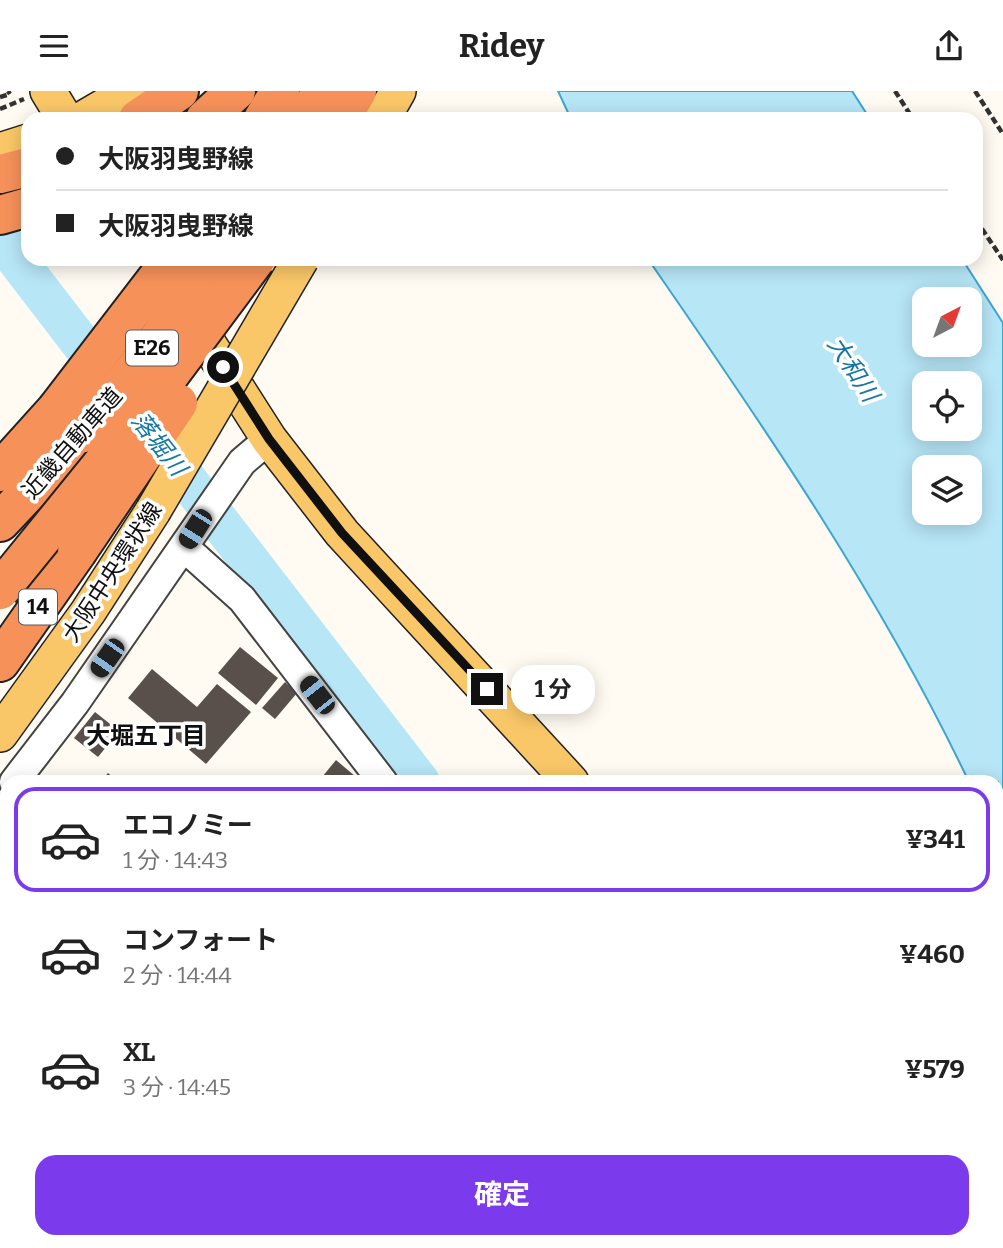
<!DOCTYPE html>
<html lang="ja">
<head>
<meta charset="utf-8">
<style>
  :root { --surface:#fff; --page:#f6f6f6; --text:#222; --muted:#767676; --line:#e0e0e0; --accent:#7c3aed }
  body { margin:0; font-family:Bitter,"Noto Sans JP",serif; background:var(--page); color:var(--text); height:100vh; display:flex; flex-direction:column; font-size:26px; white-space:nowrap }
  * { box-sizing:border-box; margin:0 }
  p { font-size:23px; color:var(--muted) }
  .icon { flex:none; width:38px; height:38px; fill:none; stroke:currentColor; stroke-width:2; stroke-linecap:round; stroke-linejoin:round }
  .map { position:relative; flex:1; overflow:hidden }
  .panel { position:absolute; left:0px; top:684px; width:1004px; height:474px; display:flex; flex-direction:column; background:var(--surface); border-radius:21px 21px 0 0; box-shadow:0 4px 18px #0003 }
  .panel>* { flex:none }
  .banner { position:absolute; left:21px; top:21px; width:962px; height:154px; border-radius:21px; box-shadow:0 4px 18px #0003; display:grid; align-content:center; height:154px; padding:0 35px; background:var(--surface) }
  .needle { width:46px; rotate:41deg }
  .fabs { position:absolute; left:912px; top:196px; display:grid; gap:14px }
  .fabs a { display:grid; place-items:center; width:70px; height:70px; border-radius:14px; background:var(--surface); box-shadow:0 4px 18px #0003; font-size:35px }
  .end { position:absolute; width:32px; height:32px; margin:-16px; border:9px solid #101010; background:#fff; box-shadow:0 0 0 4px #fff }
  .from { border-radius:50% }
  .bubble { position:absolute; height:49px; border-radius:21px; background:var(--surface); box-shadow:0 4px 18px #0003; font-size:23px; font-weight:700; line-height:49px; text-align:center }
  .car { position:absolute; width:21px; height:42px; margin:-21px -10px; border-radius:9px; box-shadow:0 0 5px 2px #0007; background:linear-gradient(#222 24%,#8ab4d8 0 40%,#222 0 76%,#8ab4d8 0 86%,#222 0) }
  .banner b { display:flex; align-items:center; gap:24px; height:66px; font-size:26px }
  .banner b+b { border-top:2px solid var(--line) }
  .banner i { width:18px; height:18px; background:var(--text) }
  ul { padding:12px 0 0; list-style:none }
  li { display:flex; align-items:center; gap:21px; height:105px; margin:0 14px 10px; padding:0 21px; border:4px solid transparent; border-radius:21px }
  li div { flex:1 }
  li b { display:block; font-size:26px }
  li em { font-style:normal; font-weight:700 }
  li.on { border-color:var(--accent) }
  li>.icon { width:63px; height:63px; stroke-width:1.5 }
  .action { display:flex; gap:14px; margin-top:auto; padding:14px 35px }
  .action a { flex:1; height:80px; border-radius:21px; background:var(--accent); color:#fff; font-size:28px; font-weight:700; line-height:80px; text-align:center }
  header { display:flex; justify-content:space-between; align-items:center; height:91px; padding:0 35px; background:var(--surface); font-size:32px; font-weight:700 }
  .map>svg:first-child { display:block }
  .water { fill:#b7e6f7; stroke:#3ca5d0; stroke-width:2; fill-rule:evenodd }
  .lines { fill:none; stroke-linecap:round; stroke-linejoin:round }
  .river { stroke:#b7e6f7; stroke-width:40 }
  .building { fill:#59504c }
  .minor-casing { stroke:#434343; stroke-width:32 }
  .major-casing { stroke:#212121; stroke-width:38 }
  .highway-casing { stroke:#212121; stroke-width:42 }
  .path { stroke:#323232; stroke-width:4.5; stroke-dasharray:7 3.5; stroke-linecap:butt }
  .minor { stroke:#fff; stroke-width:28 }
  .major { stroke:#fac768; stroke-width:35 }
  .highway { stroke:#f6915a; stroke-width:38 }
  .major-bridge-casing { stroke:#212121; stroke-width:38; stroke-linecap:butt }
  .highway-bridge-casing { stroke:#212121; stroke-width:42; stroke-linecap:butt }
  .major-bridge { stroke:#fac768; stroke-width:35 }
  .highway-bridge { stroke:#f6915a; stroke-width:38 }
  .route { stroke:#101010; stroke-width:9 }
  .labels { text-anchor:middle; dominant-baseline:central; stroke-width:7; stroke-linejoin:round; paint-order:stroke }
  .shield { fill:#fff; stroke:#585858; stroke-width:2 }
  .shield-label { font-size:21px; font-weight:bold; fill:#101010 }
  .street-label { font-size:23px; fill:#101010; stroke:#fff }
  .water-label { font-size:24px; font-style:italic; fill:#1576a6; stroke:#fff }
  .neighbourhood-label { font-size:24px; font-weight:bold; fill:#101010; stroke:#fff }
</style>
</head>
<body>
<header><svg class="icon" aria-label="menu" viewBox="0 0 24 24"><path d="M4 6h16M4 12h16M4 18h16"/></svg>Ridey<svg class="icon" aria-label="share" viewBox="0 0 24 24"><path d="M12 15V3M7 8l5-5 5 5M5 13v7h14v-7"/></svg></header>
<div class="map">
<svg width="1003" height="1157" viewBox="0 0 1003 1157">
  <rect width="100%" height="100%" fill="#fffbf3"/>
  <g class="water">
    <polygon points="558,0 852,0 870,28 571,28"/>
    <path d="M 648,168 L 962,168 L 1003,232 L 1003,761 L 998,750 L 998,691 L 969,691 C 881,506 765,337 648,168 ZM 924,208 L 970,208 L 970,254 L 924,254 ZM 924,292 L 970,292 L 970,338 L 924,338 ZM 924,376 L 970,376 L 970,422 L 924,422 Z"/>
  </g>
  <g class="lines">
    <g class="river">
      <polyline points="0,147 116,298"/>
      <polyline points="157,350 420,691"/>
      <polyline points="758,1152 762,1157"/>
    </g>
  </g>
  <g class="building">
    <polygon points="240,556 278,587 256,614 218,582"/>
    <polygon points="152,578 197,616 217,593 251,621 206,673 128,607"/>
    <polygon points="285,591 297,602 275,628 262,617"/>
    <polygon points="95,621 119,640 98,666 74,647"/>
    <polygon points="336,669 362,691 318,691"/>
    <polygon points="108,682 118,691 100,691"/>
    <polygon points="7,781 7,807 0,801 0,788"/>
    <polygon points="7,899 7,917 5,920 0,916 0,907"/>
    <polygon points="0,1063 7,1069 7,1115 0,1108"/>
    <polygon points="0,1114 7,1120 7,1127 0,1134"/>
    <polygon points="11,1152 89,1152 84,1157 18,1157"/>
    <polygon points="283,1152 294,1152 297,1154 278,1157"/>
    <polygon points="299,1152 326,1152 322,1157 306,1157"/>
    <polygon points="360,1152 384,1152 389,1155 356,1157"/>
    <polygon points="398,1152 419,1152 426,1157 394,1157"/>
    <polygon points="472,1152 497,1152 492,1157 479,1157"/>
    <polygon points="549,1152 603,1152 609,1157 544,1157"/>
    <polygon points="643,1152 680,1152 675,1157 649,1157"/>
  </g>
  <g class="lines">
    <defs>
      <g id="minor">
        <polyline points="184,456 242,508 383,691"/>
        <polyline points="14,691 75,612 242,371 269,348"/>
        <polyline points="0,1031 7,1037"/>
        <polyline points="155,1152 161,1157"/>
        <polyline points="820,1152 824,1157"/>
        <polyline points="196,1157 201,1152"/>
        <polyline points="336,1157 341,1152"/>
        <polyline points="453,1157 458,1152"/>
        <polyline points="702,1157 707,1152"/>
      </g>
      <g id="major">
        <polyline points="48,0 65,28"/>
        <polyline points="83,28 131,0"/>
        <polyline points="382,28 398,0"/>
        <polyline points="0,60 28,51"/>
        <polyline points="186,218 269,348 342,442 571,691"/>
        <polyline points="0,643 88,521 153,420"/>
        <polyline points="883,1152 886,1157"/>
      </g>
      <g id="highway">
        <polyline points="138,28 179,0"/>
        <polyline points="205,28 236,0"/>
        <polyline points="263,28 280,0"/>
        <polyline points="305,28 322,0"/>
        <polyline points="341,28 357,0"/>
        <polyline points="0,83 28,76"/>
        <polyline points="0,124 28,116"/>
        <polyline points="0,381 56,319"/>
        <polyline points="0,431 84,342"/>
        <polyline points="0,571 77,461"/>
      </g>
    </defs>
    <use href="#minor" class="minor-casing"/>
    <use href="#major" class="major-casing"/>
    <use href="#highway" class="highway-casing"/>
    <g class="path">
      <polyline points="895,0 913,28"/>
      <polyline points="975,0 1003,43"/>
      <polyline points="0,6 10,3 8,0"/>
      <polyline points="0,18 24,8"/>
      <polyline points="976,129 1003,169"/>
    </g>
    <use href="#minor" class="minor"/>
    <use href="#major" class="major"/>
    <use href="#highway" class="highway"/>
    <defs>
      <polyline id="major-bridge" points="153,420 301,168"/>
      <g id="highway-bridge">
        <polyline points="56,319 172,168"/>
        <polyline points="84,342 154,254 215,168"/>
        <polyline points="77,461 178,312"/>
        <polyline points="0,499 112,361 256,168"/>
      </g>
    </defs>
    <use href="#major-bridge" class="major-bridge-casing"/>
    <use href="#highway-bridge" class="highway-bridge-casing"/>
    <use href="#major-bridge" class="major-bridge"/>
    <use href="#highway-bridge" class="highway-bridge"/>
  </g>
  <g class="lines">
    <polyline class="route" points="223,276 269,348 342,442 487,598"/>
  </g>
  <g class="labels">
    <g class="shield">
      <rect x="126" y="239.5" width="52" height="35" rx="5"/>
      <rect x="19" y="498.5" width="38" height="35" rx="5"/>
    </g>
    <g class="shield-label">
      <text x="152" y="257">E26</text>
      <text x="38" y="516">14</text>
    </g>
    <g class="street-label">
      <text transform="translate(72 352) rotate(-49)">近畿自動車道</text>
      <text transform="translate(112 481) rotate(-57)">大阪中央環状線</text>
    </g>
    <g class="water-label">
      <text transform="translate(853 278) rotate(57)">大和川</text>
      <text transform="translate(159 353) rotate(52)">落堀川</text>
    </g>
    <g class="neighbourhood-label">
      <text x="146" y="645">大堀五丁目</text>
    </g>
  </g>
</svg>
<div class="fabs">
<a><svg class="needle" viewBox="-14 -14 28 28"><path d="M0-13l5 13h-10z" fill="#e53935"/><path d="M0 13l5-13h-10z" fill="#767676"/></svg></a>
<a><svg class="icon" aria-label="locate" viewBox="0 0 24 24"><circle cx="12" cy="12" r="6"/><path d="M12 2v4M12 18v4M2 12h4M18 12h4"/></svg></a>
<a><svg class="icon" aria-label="layers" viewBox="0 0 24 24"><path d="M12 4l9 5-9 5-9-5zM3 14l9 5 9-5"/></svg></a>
</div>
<i class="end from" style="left:223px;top:276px"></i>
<i class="end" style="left:487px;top:598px"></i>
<div class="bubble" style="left:511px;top:574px;width:84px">1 分</div>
<i class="car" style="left:195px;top:438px;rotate:212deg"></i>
<i class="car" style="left:107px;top:567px;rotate:215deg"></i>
<i class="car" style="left:317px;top:604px;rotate:322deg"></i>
<div class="banner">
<b><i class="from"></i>大阪羽曳野線</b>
<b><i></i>大阪羽曳野線</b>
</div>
<section class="panel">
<ul>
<li class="on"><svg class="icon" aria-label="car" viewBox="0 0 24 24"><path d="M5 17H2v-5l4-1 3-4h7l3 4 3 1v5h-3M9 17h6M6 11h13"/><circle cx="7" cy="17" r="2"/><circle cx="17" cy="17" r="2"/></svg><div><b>エコノミー</b><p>1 分 · 14:43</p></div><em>¥341</em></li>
<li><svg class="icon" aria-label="car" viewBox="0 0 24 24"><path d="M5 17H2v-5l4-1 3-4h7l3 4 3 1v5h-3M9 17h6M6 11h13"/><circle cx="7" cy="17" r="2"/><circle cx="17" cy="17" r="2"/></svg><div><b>コンフォート</b><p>2 分 · 14:44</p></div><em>¥460</em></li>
<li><svg class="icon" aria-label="car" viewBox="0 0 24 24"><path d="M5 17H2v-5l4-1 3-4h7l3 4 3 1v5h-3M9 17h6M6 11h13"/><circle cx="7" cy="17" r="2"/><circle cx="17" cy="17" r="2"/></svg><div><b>XL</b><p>3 分 · 14:45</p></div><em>¥579</em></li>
</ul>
<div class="action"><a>確定</a></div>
</section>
</div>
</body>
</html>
